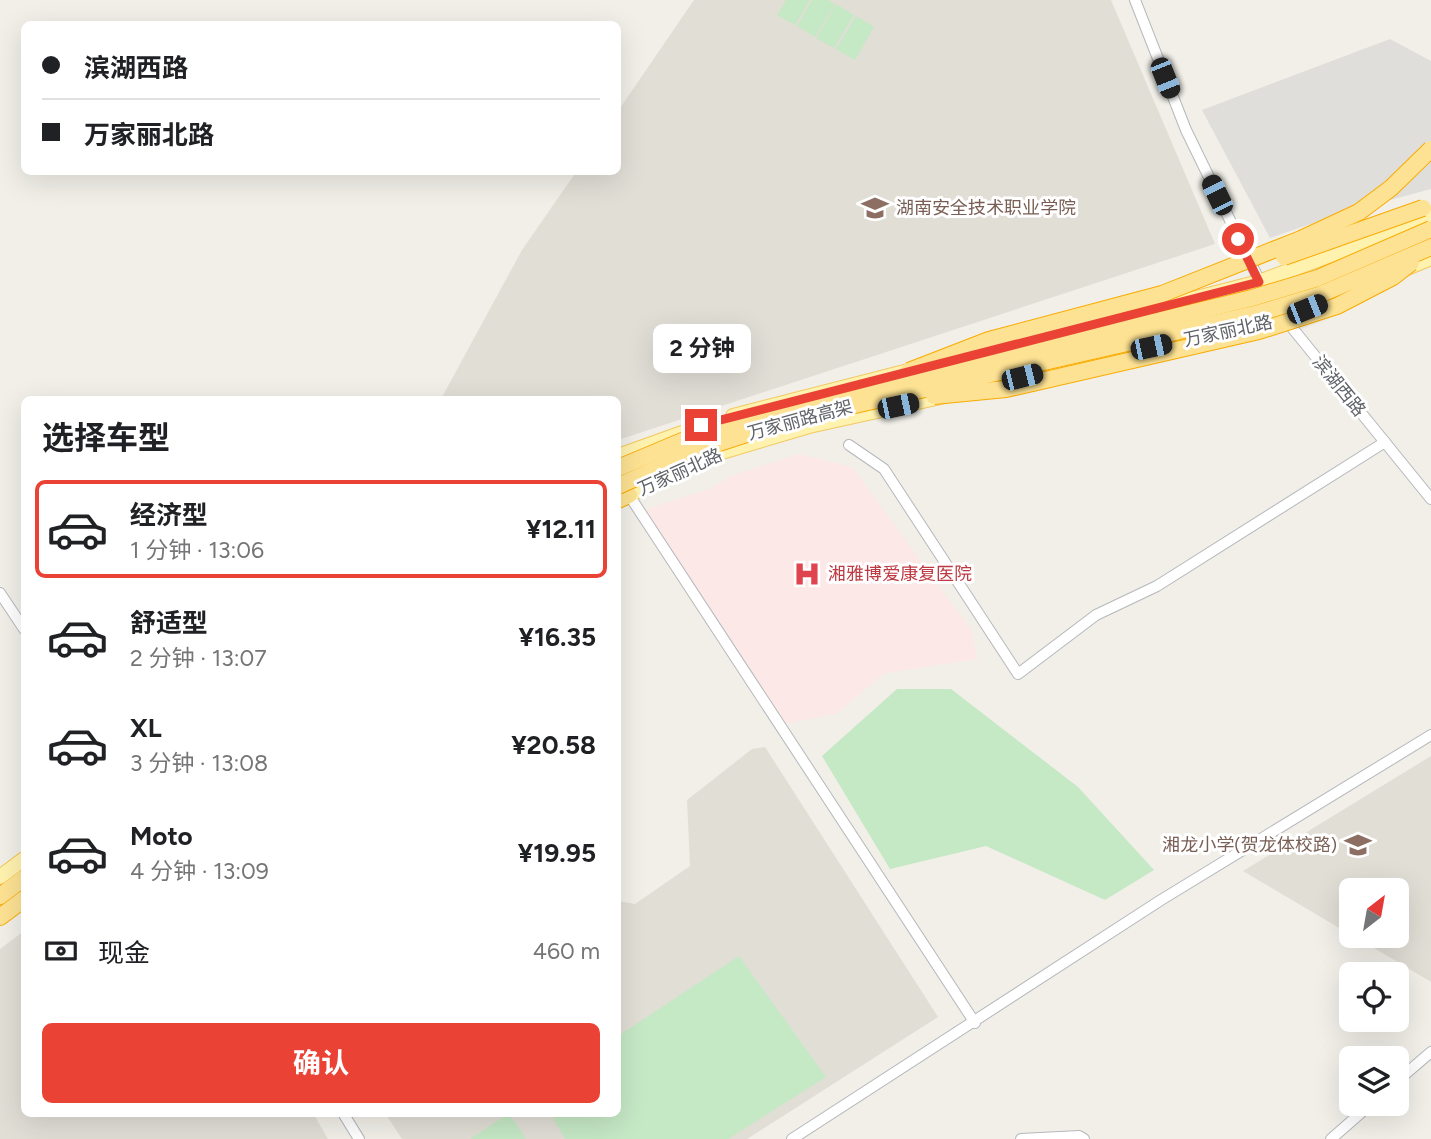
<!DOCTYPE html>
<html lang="zh">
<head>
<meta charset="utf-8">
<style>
  :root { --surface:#fff; --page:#f2f2f2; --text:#202124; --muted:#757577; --line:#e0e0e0; --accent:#ea4335 }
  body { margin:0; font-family:Figtree,"Noto Sans SC",sans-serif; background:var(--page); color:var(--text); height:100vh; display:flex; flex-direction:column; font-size:26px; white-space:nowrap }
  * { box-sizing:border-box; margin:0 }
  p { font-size:23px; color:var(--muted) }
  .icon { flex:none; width:38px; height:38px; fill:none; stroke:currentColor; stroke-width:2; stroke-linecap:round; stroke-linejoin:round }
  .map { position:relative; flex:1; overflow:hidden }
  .sheet { position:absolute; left:21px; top:396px; width:600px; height:721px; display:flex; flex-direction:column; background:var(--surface); border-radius:10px; box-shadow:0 7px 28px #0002 }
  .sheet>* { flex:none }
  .top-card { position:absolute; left:21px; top:21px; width:600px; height:154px; border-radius:10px; box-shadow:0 7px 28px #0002; display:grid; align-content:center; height:154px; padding:0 21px; background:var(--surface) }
  .needle { width:46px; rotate:31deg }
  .buttons { position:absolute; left:1339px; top:878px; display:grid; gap:14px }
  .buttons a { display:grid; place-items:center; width:70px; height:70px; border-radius:10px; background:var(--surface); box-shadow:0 7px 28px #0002; font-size:35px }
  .end { position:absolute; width:32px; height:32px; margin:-16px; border:9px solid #ea4335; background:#fff; box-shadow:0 0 0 4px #fff }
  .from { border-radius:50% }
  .bubble { position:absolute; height:49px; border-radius:10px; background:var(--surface); box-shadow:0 7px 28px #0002; font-size:23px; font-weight:700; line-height:49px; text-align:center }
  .car { position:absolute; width:21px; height:42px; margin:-21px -10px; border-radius:9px; box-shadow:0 0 5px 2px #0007; background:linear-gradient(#222 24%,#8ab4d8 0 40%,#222 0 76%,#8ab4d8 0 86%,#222 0) }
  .top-card b { display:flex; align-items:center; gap:24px; height:66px; font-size:26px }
  .top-card b+b { border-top:2px solid var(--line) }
  .top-card i { width:18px; height:18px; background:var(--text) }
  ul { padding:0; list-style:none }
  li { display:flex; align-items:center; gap:21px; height:98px; margin:0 14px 10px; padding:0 7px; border:4px solid transparent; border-radius:10px }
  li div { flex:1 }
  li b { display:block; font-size:26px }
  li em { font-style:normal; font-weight:700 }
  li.active { border-color:var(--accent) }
  li>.icon { width:63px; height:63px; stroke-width:1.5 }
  h2 { padding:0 21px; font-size:32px; line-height:84px }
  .pay { display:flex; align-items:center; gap:18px; height:77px; padding:0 21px; font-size:26px }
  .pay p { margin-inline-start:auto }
  .button { display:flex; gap:14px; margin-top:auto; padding:14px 21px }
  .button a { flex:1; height:80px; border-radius:10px; background:var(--accent); color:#fff; font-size:28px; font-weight:700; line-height:80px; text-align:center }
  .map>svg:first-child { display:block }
  .industrial { fill:#e0deda }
  .education { fill:#e1ded6 }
  .medical { fill:#fce8e6 }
  .green { fill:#c5e8c5 }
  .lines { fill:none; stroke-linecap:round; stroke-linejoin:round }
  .minor-casing { stroke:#b5b8bc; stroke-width:12 }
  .major-casing { stroke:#f2c960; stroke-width:16 }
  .highway-casing { stroke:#f9ab00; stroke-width:18 }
  .minor { stroke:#fff; stroke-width:10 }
  .major { stroke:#fff2af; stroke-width:14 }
  .highway { stroke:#fde293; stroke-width:16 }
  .highway-bridge-casing { stroke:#f9ab00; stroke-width:18; stroke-linecap:butt }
  .highway-bridge { stroke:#fde293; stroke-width:16 }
  .route { stroke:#ea4335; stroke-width:9 }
  .labels { text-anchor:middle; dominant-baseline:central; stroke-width:6; stroke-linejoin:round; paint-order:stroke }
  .education-label { font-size:18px; fill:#785e54; stroke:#fff; text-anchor:start }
  .street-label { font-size:18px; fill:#5f6368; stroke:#fff }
  .health-label { font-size:18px; fill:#be3a42; stroke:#fff; text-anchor:start }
</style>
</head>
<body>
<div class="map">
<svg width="1431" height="1139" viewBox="0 0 1431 1139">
  <rect width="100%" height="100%" fill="#f1efe8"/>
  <polygon class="industrial" points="1390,39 1431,61 1431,189 1345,212 1270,238 1202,110"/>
  <g class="education">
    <polygon points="694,0 1111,0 1215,244 618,440 618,399 441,399 522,250 576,172 618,172 618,111"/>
    <polygon points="765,747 938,1017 747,1139 402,1139 385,1113 618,1113 618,901 635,904 690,866 687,800 752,749"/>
    <polygon points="1431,756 1431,982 1354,936 1396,936 1396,891 1351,891 1351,935 1243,871"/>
    <polygon points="24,931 24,1113 313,1113 328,1139 0,1139 0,949"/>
  </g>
  <polygon class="medical" points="799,454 852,467 970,628 978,659 885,673 836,714 780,725 643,510 709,489 733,475"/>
  <g class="green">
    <polygon points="786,0 810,0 795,25 777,15"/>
    <polygon points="812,0 828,0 835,4 815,37 797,26"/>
    <polygon points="836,4 854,15 834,48 816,38"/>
    <polygon points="856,16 874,27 855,60 836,49"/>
    <polygon points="897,689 951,689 1078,787 1154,870 1105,900 986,846 890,869 822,756"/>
    <polygon points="739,956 826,1077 728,1139 565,1139 550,1113 618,1113 618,1036"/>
    <polygon points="509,1113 526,1139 470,1139"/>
  </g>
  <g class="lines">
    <defs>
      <g id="minor">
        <polyline points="1135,0 1186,130 1262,286"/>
        <polyline points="1285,319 1431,499"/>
        <polyline points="849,445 884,469 1018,674 1096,615 1157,586 1385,442"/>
        <polyline points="629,495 975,1023"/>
        <polyline points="0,593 24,629"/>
        <polyline points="1396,1082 1431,1052"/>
        <polyline points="343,1113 359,1139"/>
        <polyline points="792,1139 1161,900 1431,735"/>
        <polyline points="1021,1139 1079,1136 1084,1139"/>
        <polyline points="1331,1139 1371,1104"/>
      </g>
      <g id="major">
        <polyline points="1402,270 1431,258"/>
        <polyline points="954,360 1259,282 1431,217"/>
        <polyline points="995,384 1197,338"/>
        <polyline points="733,416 920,368"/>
        <polyline points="618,456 707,424"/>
        <polyline points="619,500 705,457 809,426 945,396"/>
        <polyline points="0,877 24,859"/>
      </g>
      <g id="highway">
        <polyline points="618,500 629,495"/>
        <polyline points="0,896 24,878"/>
        <polyline points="0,917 24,899"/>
      </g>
    </defs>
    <use href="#minor" class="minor-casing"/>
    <use href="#major" class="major-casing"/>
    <use href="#highway" class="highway-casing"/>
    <use href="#minor" class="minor"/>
    <use href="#major" class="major"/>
    <use href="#highway" class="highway"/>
    <defs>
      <g id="highway-bridge">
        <polyline points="1284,257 1423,208"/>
        <polyline points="909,371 989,340 1162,294 1301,239 1359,212 1391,188 1431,149"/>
        <polyline points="934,396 1006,389 1259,331 1337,306 1393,277 1411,263"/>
        <polyline points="618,468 699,434 750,419 1252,298 1318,278 1431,229"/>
        <polyline points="618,486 701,449 789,420 1259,313 1319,295 1431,247"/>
      </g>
    </defs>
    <use href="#highway-bridge" class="highway-bridge-casing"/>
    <use href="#highway-bridge" class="highway-bridge"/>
  </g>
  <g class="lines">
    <polyline class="route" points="701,425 1259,282 1238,239"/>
  </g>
  <defs>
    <symbol id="university-bare" viewBox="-9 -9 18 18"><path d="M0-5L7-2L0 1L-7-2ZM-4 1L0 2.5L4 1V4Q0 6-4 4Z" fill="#8d6e63" stroke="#fff" stroke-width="2.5" paint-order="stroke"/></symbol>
    <symbol id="hospital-bare" viewBox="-9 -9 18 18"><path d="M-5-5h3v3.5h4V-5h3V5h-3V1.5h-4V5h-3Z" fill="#e0444e" stroke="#fff" stroke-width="2.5" paint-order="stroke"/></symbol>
    <symbol id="school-bare" viewBox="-9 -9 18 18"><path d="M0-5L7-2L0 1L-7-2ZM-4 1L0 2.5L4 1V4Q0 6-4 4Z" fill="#8d6e63" stroke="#fff" stroke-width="2.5" paint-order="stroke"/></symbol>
  </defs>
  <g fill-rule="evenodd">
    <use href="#university-bare" x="856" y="189" width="38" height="38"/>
    <use href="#hospital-bare" x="788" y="555" width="38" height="38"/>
    <use href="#school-bare" x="1339" y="826" width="38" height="38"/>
  </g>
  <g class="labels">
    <g class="education-label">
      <text x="896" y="208">湖南安全技术职业学院</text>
      <text x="1337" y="845" text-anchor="end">湘龙小学(贺龙体校路)</text>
    </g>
    <g class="street-label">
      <text transform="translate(1228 331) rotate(-12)">万家丽北路</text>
      <text transform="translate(1339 386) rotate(51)">滨湖西路</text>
      <text transform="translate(800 420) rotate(-15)">万家丽路高架</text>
      <text transform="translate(680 472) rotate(-24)">万家丽北路</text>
    </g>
    <g class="health-label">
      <text x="828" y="574">湘雅博爱康复医院</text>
    </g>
  </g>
</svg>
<div class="buttons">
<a><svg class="needle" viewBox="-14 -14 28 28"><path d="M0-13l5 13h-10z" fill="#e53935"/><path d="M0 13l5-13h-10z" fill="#757577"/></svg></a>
<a><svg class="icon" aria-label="locate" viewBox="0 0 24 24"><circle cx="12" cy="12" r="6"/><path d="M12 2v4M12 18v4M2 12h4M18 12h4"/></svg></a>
<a><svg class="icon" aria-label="layers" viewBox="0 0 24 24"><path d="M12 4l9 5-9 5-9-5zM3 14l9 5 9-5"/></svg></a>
</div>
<i class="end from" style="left:1238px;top:239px"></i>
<i class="end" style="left:701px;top:425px"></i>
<div class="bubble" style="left:653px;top:324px;width:98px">2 分钟</div>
<i class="car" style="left:1165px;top:78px;rotate:158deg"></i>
<i class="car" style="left:1217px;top:195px;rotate:334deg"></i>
<i class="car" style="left:1307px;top:309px;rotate:68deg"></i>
<i class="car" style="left:1151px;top:347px;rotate:78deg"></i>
<i class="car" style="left:1022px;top:377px;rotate:76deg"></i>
<i class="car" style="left:898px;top:406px;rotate:78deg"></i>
<div class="top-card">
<b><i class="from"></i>滨湖西路</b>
<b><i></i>万家丽北路</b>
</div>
<section class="sheet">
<h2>选择车型</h2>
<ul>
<li class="active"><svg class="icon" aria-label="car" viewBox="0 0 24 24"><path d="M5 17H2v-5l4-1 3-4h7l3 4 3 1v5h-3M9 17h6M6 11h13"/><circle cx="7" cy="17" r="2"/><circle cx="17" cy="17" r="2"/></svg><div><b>经济型</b><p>1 分钟 · 13:06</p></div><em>¥12.11</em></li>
<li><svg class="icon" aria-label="car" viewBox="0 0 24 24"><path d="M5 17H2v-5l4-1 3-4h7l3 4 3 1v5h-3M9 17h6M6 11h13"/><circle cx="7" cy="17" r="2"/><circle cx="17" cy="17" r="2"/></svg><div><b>舒适型</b><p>2 分钟 · 13:07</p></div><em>¥16.35</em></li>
<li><svg class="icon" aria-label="car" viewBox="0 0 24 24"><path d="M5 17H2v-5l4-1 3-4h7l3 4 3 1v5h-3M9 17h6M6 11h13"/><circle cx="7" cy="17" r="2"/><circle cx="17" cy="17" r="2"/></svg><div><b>XL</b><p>3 分钟 · 13:08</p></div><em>¥20.58</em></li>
<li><svg class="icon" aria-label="car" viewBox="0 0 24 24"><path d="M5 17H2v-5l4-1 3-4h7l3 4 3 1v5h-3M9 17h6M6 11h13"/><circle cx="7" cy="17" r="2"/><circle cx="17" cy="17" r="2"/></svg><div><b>Moto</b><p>4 分钟 · 13:09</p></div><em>¥19.95</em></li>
</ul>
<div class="pay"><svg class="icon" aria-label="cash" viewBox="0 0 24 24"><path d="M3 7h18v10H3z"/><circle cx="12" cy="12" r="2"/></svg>现金<p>460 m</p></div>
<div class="button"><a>确认</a></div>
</section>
</div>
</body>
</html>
